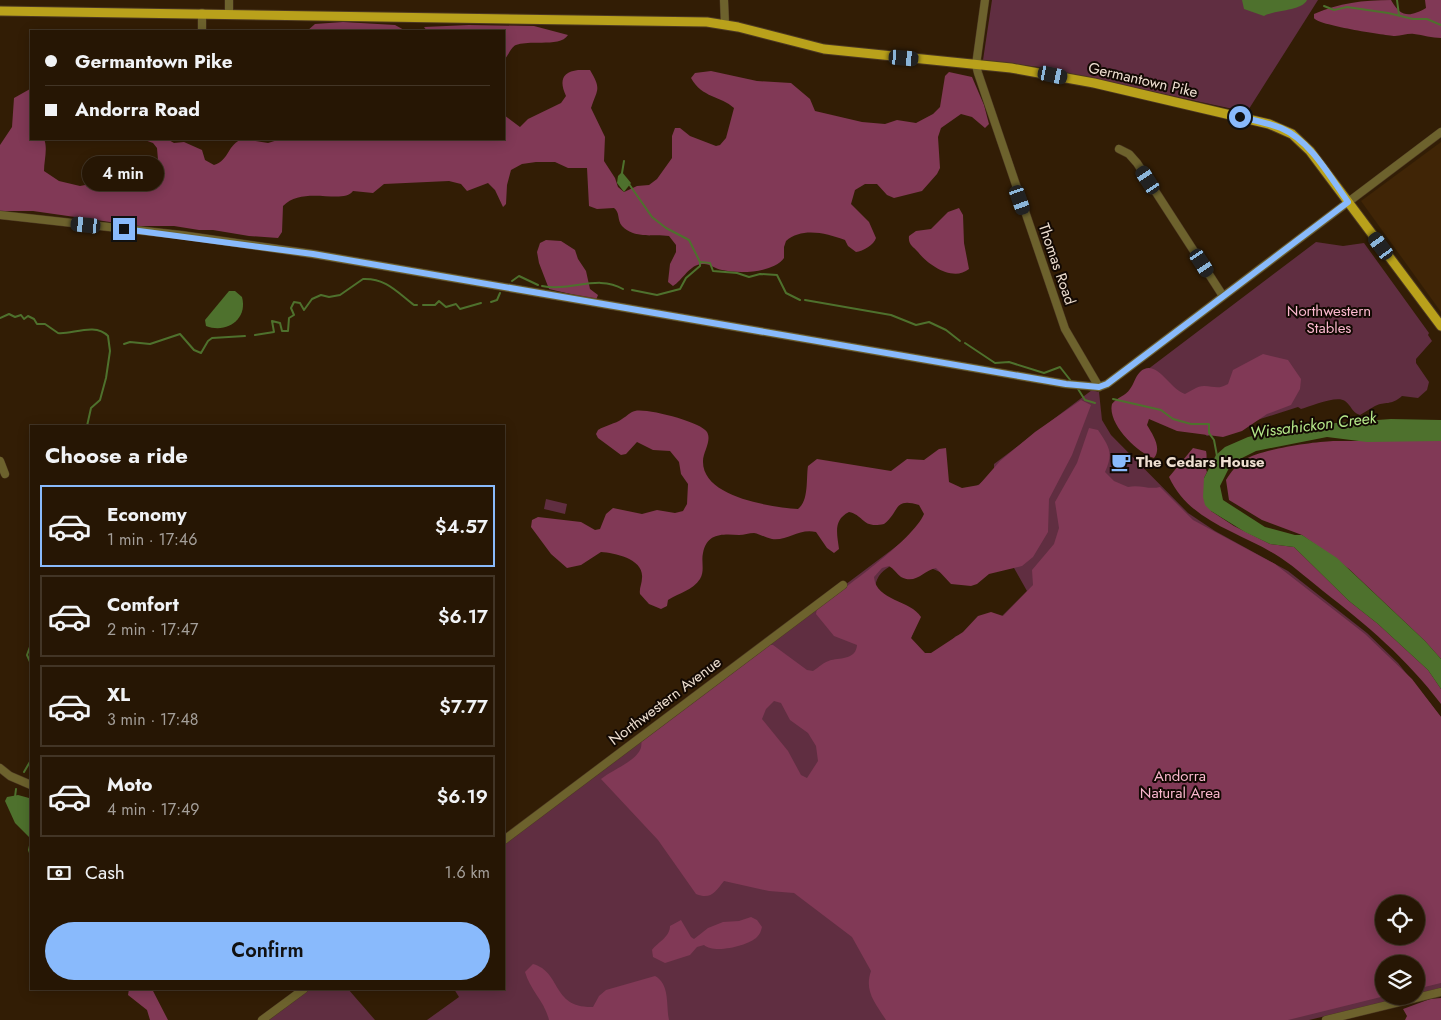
<!DOCTYPE html>
<html lang="en">
<head>
<meta charset="utf-8">
<style>
  :root { --surface:#261604; --page:#322313; --text:#f1f3f6; --muted:#a49f9a; --line:#423526; --accent:#89bafc }
  body { margin:0; font-family:Jost,sans-serif; background:var(--page); color:var(--text); height:100vh; display:flex; flex-direction:column; font-size:19px; white-space:nowrap }
  * { box-sizing:border-box; margin:0 }
  p { font-size:16px; color:var(--muted) }
  .icon { flex:none; width:28px; height:28px; fill:none; stroke:currentColor; stroke-width:2; stroke-linecap:round; stroke-linejoin:round }
  .map { position:relative; flex:1; overflow:hidden }
  .side { position:absolute; left:30px; top:425px; width:475px; height:565px; display:flex; flex-direction:column; background:var(--surface); border-radius:0px; box-shadow:0 2px 12px #0003,0 0 0 1px var(--line) }
  .side>* { flex:none }
  .banner { position:absolute; left:30px; top:30px; width:475px; height:110px; border-radius:0px; box-shadow:0 2px 12px #0003,0 0 0 1px var(--line); display:grid; align-content:center; height:110px; padding:0 15px; background:var(--surface) }
  .buttons { position:absolute; left:1375px; top:895px; display:grid; gap:10px }
  .buttons a { display:grid; place-items:center; width:50px; height:50px; border-radius:50%; background:var(--surface); box-shadow:0 2px 12px #0003,0 0 0 1px var(--line); font-size:25px }
  .end { position:absolute; width:22px; height:22px; margin:-11px; border:6px solid #89bafc; background:#111; box-shadow:0 0 0 2px #111 }
  .from { border-radius:50% }
  .bubble { position:absolute; height:35px; border-radius:18px; background:var(--surface); box-shadow:0 2px 12px #0003,0 0 0 1px var(--line); font-size:16px; font-weight:600; line-height:35px; text-align:center }
  .car { position:absolute; width:15px; height:30px; margin:-15px -8px; border-radius:6px; box-shadow:0 0 4px 1px #0007; background:linear-gradient(#222 24%,#8ab4d8 0 40%,#222 0 76%,#8ab4d8 0 86%,#222 0) }
  .banner b { display:flex; align-items:center; gap:18px; height:48px; font-size:19px }
  .banner b+b { border-top:1px solid var(--line) }
  .banner i { width:12px; height:12px; background:var(--text) }
  ul { padding:0; list-style:none }
  li { display:flex; align-items:center; gap:15px; height:82px; margin:0 10px 8px; padding:0 5px; border:2px solid var(--line); border-radius:0px }
  li div { flex:1 }
  li b { display:block; font-size:19px }
  li em { font-style:normal; font-weight:600 }
  li.current { border-color:var(--accent) }
  li>.icon { width:45px; height:45px; stroke-width:1.5 }
  h2 { padding:0 15px; font-size:22px; line-height:60px }
  .pay { display:flex; align-items:center; gap:12px; height:55px; padding:0 15px; font-size:19px }
  .pay p { margin-inline-start:auto }
  .action { display:flex; gap:10px; margin-top:auto; padding:10px 15px }
  .action a { flex:1; height:58px; border-radius:30px; background:var(--accent); color:#111; font-size:20px; font-weight:600; line-height:58px; text-align:center }
  .map>svg:first-child { display:block }
  .built { fill:#402506 }
  .green { fill:#602e41; fill-rule:evenodd }
  .forest { fill:#813956; fill-rule:evenodd }
  .water { fill:#4e712d }
  .lines { fill:none; stroke-linecap:round; stroke-linejoin:round }
  .stream { stroke:#4e712d; stroke-width:2 }
  .minor-casing { stroke:#4c3822; stroke-width:9 }
  .major-casing { stroke:#4c3822; stroke-width:11 }
  .minor { stroke:#6d622d; stroke-width:8 }
  .major { stroke:#b9a11b; stroke-width:9 }
  .route { stroke:#89bafc; stroke-width:6 }
  .labels { text-anchor:middle; dominant-baseline:central; stroke-width:4; stroke-linejoin:round; paint-order:stroke }
  .street-label { font-size:15px; fill:#eedfd1; stroke:#130903 }
  .park-label { font-size:15px; fill:#fab8ce; stroke:#130903 }
  .poi-label { font-size:15px; font-weight:bold; fill:#eedfd1; stroke:#130903; text-anchor:start }
  .water-label { font-size:16px; font-style:italic; fill:#b5e889; stroke:#130903 }
</style>
</head>
<body>
<div class="map">
<svg width="1441" height="1020" viewBox="0 0 1441 1020">
  <rect width="100%" height="100%" fill="#321d05"/>
  <polygon class="built" points="1441,142 1441,312 1361,201"/>
  <g class="green">
    <polygon points="992,0 1318,0 1247,112 1039,67 983,60"/>
    <path d="M 1316,242 L 1343,246 L 1364,243 L 1429,333 L 1428,335 L 1432,341 L 1416,359 L 1416,363 L 1429,382 L 1427,390 L 1418,398 L 1402,396 C 1391,406 1385,401 1375,406 C 1370,409 1365,412 1360,415 C 1351,412 1352,406 1345,401 C 1337,395 1311,406 1301,409 L 1298,407 L 1207,436 L 1139,376 Z"/>
    <path d="M 1092,390 L 1099,392 L 1102,420 L 1111,435 L 1188,513 L 1215,531 L 1288,571 L 1367,633 L 1398,663 L 1441,717 L 1441,988 L 1416,994 L 1416,964 L 1384,964 L 1384,996 L 1409,996 L 1309,1020 L 427,1020 L 459,997 L 454,989 L 504,989 L 504,841 L 994,473 L 994,464 ZM 894,564 L 931,568 L 942,573 L 1014,568 L 1027,591 L 989,629 L 956,636 L 948,644 L 927,656 L 910,641 L 917,621 L 875,587 C 877,575 883,570 894,564 ZM 1384,904 L 1416,904 L 1416,936 L 1384,936 Z"/>
    <polygon points="546,499 567,504 565,514 544,509"/>
    <polygon points="308,989 348,989 375,1020 266,1020"/>
  </g>
  <g class="forest">
    <path d="M 1391,0 C 1401,18 1410,17 1426,8 L 1425,0 L 1441,0 L 1441,38 C 1432,38 1423,35 1414,34 C 1408,33 1402,36 1395,36 C 1383,35 1317,25 1314,18 L 1314,14 C 1339,3 1363,0 1391,0 Z"/>
    <polygon points="343,22 395,25 406,31 307,31 315,24"/>
    <path d="M 469,25 L 534,26 L 568,35 C 560,48 531,39 516,45 C 511,47 508,56 504,60 L 504,31 L 427,31 L 424,27 Z"/>
    <path d="M 578,70 L 590,70 C 602,90 597,89 591,108 L 605,137 L 604,161 L 615,178 L 618,187 L 624,192 L 637,186 L 649,185 L 657,179 L 672,158 L 672,136 L 675,128 L 680,128 L 690,136 L 716,146 L 720,145 L 726,138 L 734,108 C 721,96 702,98 691,78 L 695,73 L 711,71 L 757,81 L 791,83 L 810,99 L 815,111 L 862,122 L 885,124 L 897,120 L 916,123 L 933,114 L 940,107 L 945,76 L 949,72 L 972,77 L 984,105 L 989,124 L 985,128 L 972,117 L 961,114 L 941,128 L 938,137 L 940,168 L 937,174 L 922,191 L 894,198 L 887,195 L 877,184 L 865,184 L 855,190 L 851,204 L 869,222 L 876,238 C 874,245 863,251 856,252 L 848,246 L 845,240 C 826,233 802,227 786,241 L 784,247 L 784,258 C 773,273 739,274 722,270 C 716,269 710,264 704,264 C 690,263 683,280 673,286 L 668,282 L 670,264 L 676,252 L 676,245 L 669,236 C 654,234 634,239 622,226 C 617,220 620,212 614,208 L 597,209 L 589,206 L 587,168 L 568,168 L 555,162 L 536,162 L 522,164 L 511,170 L 507,185 L 506,204 L 503,207 L 495,190 L 488,183 L 467,191 L 461,184 L 449,181 L 384,184 L 373,193 L 353,191 C 343,205 303,185 283,206 L 282,232 L 278,238 L 249,236 L 213,230 L 199,230 L 174,226 L 138,226 L 33,211 L 0,211 L 0,145 L 12,127 L 14,98 L 30,89 L 31,139 L 44,139 C 48,148 44,161 44,171 L 59,181 L 80,186 L 116,179 L 131,179 L 150,171 L 158,160 L 157,148 L 153,143 L 142,139 L 167,139 L 174,143 L 184,142 L 202,150 L 205,160 L 214,165 C 230,160 227,144 243,139 L 268,143 L 281,139 L 504,139 L 504,115 L 520,127 L 528,119 L 561,103 L 566,96 C 559,81 562,72 578,70 Z"/>
    <path d="M 959,208 L 963,215 L 964,243 L 969,269 C 953,282 928,265 918,252 C 913,246 908,245 909,236 L 916,231 L 931,229 L 948,212 Z"/>
    <polygon points="546,240 561,241 575,250 578,259 586,271 590,289 598,295 596,300 549,289 539,263 537,252 540,243"/>
    <path d="M 1263,354 L 1288,360 L 1301,379 L 1300,389 L 1291,405 L 1267,414 L 1242,431 L 1223,437 L 1177,431 L 1149,419 L 1147,425 C 1153,435 1162,448 1154,458 C 1137,453 1107,423 1112,404 C 1117,397 1126,396 1130,389 C 1134,384 1135,377 1140,372 C 1156,357 1170,390 1185,394 C 1191,391 1197,386 1204,386 C 1214,386 1218,390 1228,384 L 1233,370 Z"/>
    <path d="M 1081,400 L 1091,405 L 1072,455 L 1049,499 L 1048,532 L 1033,557 L 1022,566 L 989,574 L 977,584 L 971,586 L 951,584 L 936,568 C 924,570 916,585 901,577 C 897,574 894,569 889,566 L 882,568 L 874,577 C 876,601 911,600 921,617 L 911,638 L 925,653 L 931,653 L 963,632 L 978,616 L 991,612 L 1003,616 L 1033,585 L 1032,570 L 1054,544 L 1059,528 L 1055,502 L 1077,463 L 1089,428 L 1098,430 C 1109,447 1114,452 1105,472 L 1114,481 L 1128,487 C 1140,484 1148,490 1160,487 L 1193,520 L 1275,564 L 1365,634 L 1412,679 L 1441,717 L 1441,983 L 1416,989 L 1416,964 L 1384,964 L 1385,996 L 1288,1020 L 886,1020 C 875,1003 864,991 871,971 L 852,937 L 794,893 L 769,891 L 724,881 C 715,892 711,900 696,894 L 658,840 L 601,779 C 612,770 634,762 640,750 C 642,747 641,743 642,738 L 768,645 L 773,645 L 807,670 L 813,671 C 819,667 824,662 831,660 C 842,658 856,659 857,645 L 834,636 L 816,614 L 817,608 C 842,590 913,540 924,514 L 919,505 C 893,497 900,512 884,524 C 862,529 864,515 849,512 C 833,520 837,533 839,549 L 834,553 L 827,548 L 816,532 C 799,528 788,541 772,539 C 766,538 760,534 754,533 C 749,533 744,535 739,535 C 722,534 707,533 703,553 C 701,561 705,571 700,579 C 693,590 679,593 668,600 L 667,606 L 661,609 L 649,604 L 640,594 C 639,588 642,584 642,578 C 644,559 615,553 601,552 L 581,565 L 567,568 L 551,554 L 531,527 L 532,520 L 538,517 L 581,522 L 595,530 L 600,529 L 606,514 L 613,508 L 642,514 L 657,510 L 675,513 L 683,511 L 687,504 L 688,484 L 681,474 L 679,462 L 670,451 L 653,450 L 637,442 L 626,454 L 621,455 L 598,438 L 596,434 L 598,430 C 606,425 615,424 622,419 C 627,416 630,412 635,411 C 647,408 701,422 707,432 C 712,441 703,452 703,461 C 702,498 773,507 798,509 C 809,501 806,478 808,466 L 817,459 L 891,471 L 907,459 L 924,460 L 939,449 L 946,448 L 949,482 L 962,488 L 979,485 L 1000,461 L 1035,432 ZM 774,701 L 781,703 L 790,720 L 808,733 L 816,746 L 818,761 L 807,778 L 801,775 L 788,751 L 762,719 L 766,709 ZM 1384,904 L 1416,904 L 1416,936 L 1384,936 Z"/>
    <path d="M 1333,441 L 1441,441 L 1441,659 L 1425,641 L 1349,569 L 1302,535 L 1262,520 L 1229,500 L 1226,480 C 1231,472 1236,465 1244,460 C 1262,449 1312,442 1333,441 Z"/>
    <path d="M 1193,448 L 1206,451 C 1208,459 1204,465 1207,472 L 1204,478 L 1211,511 L 1234,526 L 1270,544 L 1294,547 L 1349,601 L 1378,624 L 1428,670 L 1441,689 L 1441,704 C 1407,659 1367,625 1323,591 C 1309,580 1296,568 1281,558 C 1242,532 1190,523 1169,477 Z"/>
    <path d="M 751,917 L 757,920 L 762,927 C 761,931 760,934 757,937 C 748,946 714,954 704,945 L 697,947 L 690,955 L 665,963 L 653,957 L 652,950 C 658,942 670,937 670,926 L 681,920 L 691,937 L 694,939 L 708,928 L 723,922 L 739,921 Z"/>
    <path d="M 533,964 C 562,972 551,1008 593,1007 L 599,996 L 606,990 L 655,976 C 670,984 666,1005 669,1020 L 549,1020 C 545,1002 530,990 525,972 Z"/>
    <polygon points="129,989 152,989 168,1020 150,1020 147,1010 128,995"/>
    <polygon points="1441,998 1441,1020 1405,1020 1407,1016 1403,1009 1430,999"/>
  </g>
  <g class="water">
    <path d="M 1242,0 L 1307,0 C 1302,11 1274,10 1264,16 L 1244,9 Z"/>
    <polygon points="622,172 631,183 624,192 617,183 618,176"/>
    <path d="M 229,291 L 235,291 L 242,297 C 248,319 227,334 206,326 L 205,320 Z"/>
    <polygon points="1391,419 1441,420 1441,441 1367,442 1327,437 1256,451 1236,461 1229,468 1220,486 1223,500 1265,527 1295,535 1302,535 1337,558 1425,641 1441,659 1441,689 1428,670 1378,624 1349,601 1294,547 1270,544 1245,532 1211,511 1205,505 1203,497 1204,478 1216,455 1225,447 1248,437 1295,426"/>
    <polygon points="18,795 29,798 31,805 31,839 15,823 5,801 7,797"/>
  </g>
  <g class="lines">
    <g class="stream">
      <polyline points="1397,0 1399,15"/>
      <polyline points="1324,6 1334,10 1347,7 1388,13 1413,19 1427,19 1441,25"/>
      <polyline points="622,173 624,161"/>
      <polyline points="629,184 652,217 666,228 689,240 700,262"/>
      <polyline points="512,281 519,276 538,285"/>
      <path d="M 542,286 C 570,292 598,274 623,289"/>
      <polyline points="632,290 657,295 680,289 686,278 700,266 700,262 710,263 713,271 737,273 749,277 760,274 777,275 786,293 800,300"/>
      <polyline points="805,300 891,315 916,325 929,322 946,330 960,341"/>
      <polyline points="491,302 497,300 500,293"/>
      <polyline points="423,305 435,305 439,301 446,307 456,304 460,309 481,303"/>
      <path d="M 0,318 L 9,314 L 15,317 L 21,315 L 24,319 L 28,316 L 34,319 L 37,324 L 45,324 L 58,333 C 71,335 95,322 108,336 L 110,351 L 106,378 L 100,400 L 91,408 L 87,426"/>
      <path d="M 255,335 L 274,332 L 272,321 L 280,323 L 282,331 L 288,331 L 289,318 L 294,315 L 291,308 L 294,302 L 300,303 L 304,310 L 312,299 L 321,295 L 329,297 L 340,295 L 363,279 C 386,278 397,292 414,305 L 417,305"/>
      <polyline points="965,343 995,363 1009,362 1044,373 1060,367 1071,381"/>
      <polyline points="124,344 130,342 150,344 180,334 194,350 201,353 208,341 212,338 245,336"/>
      <polyline points="1078,389 1085,400 1095,403"/>
      <polyline points="1113,399 1161,410 1173,419 1191,424 1209,424 1209,433 1214,440 1217,456"/>
      <polyline points="31,644 27,655 31,664"/>
      <polyline points="24,772 31,760"/>
      <polyline points="15,797 16,789"/>
      <polyline points="31,841 29,850 31,856"/>
    </g>
    <defs>
      <g id="minor">
        <polyline points="229,0 229,14"/>
        <polyline points="724,0 725,24"/>
        <polyline points="985,0 976,65 978,73 1065,329 1099,387"/>
        <polyline points="202,13 202,31"/>
        <polyline points="1119,149 1129,154 1137,163 1223,296"/>
        <polyline points="0,215 181,235 313,254 1066,384 1099,387 1107,384 1441,132"/>
        <polyline points="0,461 5,474"/>
        <polyline points="0,768 10,776 31,785"/>
        <polyline points="504,840 843,585"/>
        <polyline points="262,1020 304,989"/>
        <polyline points="1326,1020 1441,992"/>
      </g>
      <polyline id="major" points="0,11 707,22 738,27 824,49 1011,68 1094,83 1269,124 1292,134 1310,151 1441,326"/>
    </defs>
    <use href="#minor" class="minor-casing"/>
    <use href="#major" class="major-casing"/>
    <use href="#minor" class="minor"/>
    <use href="#major" class="major"/>
  </g>
  <g class="lines">
    <path class="route" d="M 124,229 L 313,254 L 1066,384 L 1099,387 L 1107,384 L 1348,202 C 1330,177 1311,141 1281,128 C 1268,123 1254,120 1240,117"/>
  </g>
  <defs>
    <symbol id="cafe-bare" viewBox="-9 -9 18 18"><path d="M-5.5-4.5H6V0H3Q3 3.5 0 3.5H-2.5Q-5.5 3.5-5.5 0ZM3-3.2v2h1.7v-2ZM-6 4.5H4V6H-6Z" fill="#89bafc" stroke="#130903" stroke-width="2.5" paint-order="stroke"/></symbol>
  </defs>
  <g fill-rule="evenodd">
    <use href="#cafe-bare" x="1107" y="448" width="28" height="28"/>
  </g>
  <g class="labels">
    <g class="street-label">
      <text transform="translate(1143 80) rotate(13)">Germantown Pike</text>
      <text transform="translate(1057 264) rotate(71)">Thomas Road</text>
      <text transform="translate(665 701) rotate(-37)">Northwestern Avenue</text>
    </g>
    <g class="park-label">
      <text x="1329" y="311">Northwestern<tspan x="1329" dy="17">Stables</tspan></text>
      <text x="1180" y="776">Andorra<tspan x="1180" dy="17">Natural Area</tspan></text>
    </g>
    <g class="poi-label">
      <text x="1136" y="462">The Cedars House</text>
    </g>
    <g class="water-label">
      <text transform="translate(1313 425) rotate(-7)">Wissahickon Creek</text>
    </g>
  </g>
</svg>
<div class="buttons">
<a><svg class="icon" aria-label="locate" viewBox="0 0 24 24"><circle cx="12" cy="12" r="6"/><path d="M12 2v4M12 18v4M2 12h4M18 12h4"/></svg></a>
<a><svg class="icon" aria-label="layers" viewBox="0 0 24 24"><path d="M12 4l9 5-9 5-9-5zM3 14l9 5 9-5"/></svg></a>
</div>
<i class="end from" style="left:1240px;top:117px"></i>
<i class="end" style="left:124px;top:229px"></i>
<div class="bubble" style="left:82px;top:156px;width:82px">4 min</div>
<i class="car" style="left:904px;top:58px;rotate:95deg"></i>
<i class="car" style="left:1053px;top:75px;rotate:102deg"></i>
<i class="car" style="left:1148px;top:180px;rotate:327deg"></i>
<i class="car" style="left:1020px;top:200px;rotate:161deg"></i>
<i class="car" style="left:86px;top:225px;rotate:276deg"></i>
<i class="car" style="left:1381px;top:246px;rotate:324deg"></i>
<i class="car" style="left:1202px;top:263px;rotate:147deg"></i>
<div class="banner">
<b><i class="from"></i>Germantown Pike</b>
<b><i></i>Andorra Road</b>
</div>
<section class="side">
<h2>Choose a ride</h2>
<ul>
<li class="current"><svg class="icon" aria-label="car" viewBox="0 0 24 24"><path d="M5 17H2v-5l4-1 3-4h7l3 4 3 1v5h-3M9 17h6M6 11h13"/><circle cx="7" cy="17" r="2"/><circle cx="17" cy="17" r="2"/></svg><div><b>Economy</b><p>1 min · 17:46</p></div><em>$4.57</em></li>
<li><svg class="icon" aria-label="car" viewBox="0 0 24 24"><path d="M5 17H2v-5l4-1 3-4h7l3 4 3 1v5h-3M9 17h6M6 11h13"/><circle cx="7" cy="17" r="2"/><circle cx="17" cy="17" r="2"/></svg><div><b>Comfort</b><p>2 min · 17:47</p></div><em>$6.17</em></li>
<li><svg class="icon" aria-label="car" viewBox="0 0 24 24"><path d="M5 17H2v-5l4-1 3-4h7l3 4 3 1v5h-3M9 17h6M6 11h13"/><circle cx="7" cy="17" r="2"/><circle cx="17" cy="17" r="2"/></svg><div><b>XL</b><p>3 min · 17:48</p></div><em>$7.77</em></li>
<li><svg class="icon" aria-label="car" viewBox="0 0 24 24"><path d="M5 17H2v-5l4-1 3-4h7l3 4 3 1v5h-3M9 17h6M6 11h13"/><circle cx="7" cy="17" r="2"/><circle cx="17" cy="17" r="2"/></svg><div><b>Moto</b><p>4 min · 17:49</p></div><em>$6.19</em></li>
</ul>
<div class="pay"><svg class="icon" aria-label="cash" viewBox="0 0 24 24"><path d="M3 7h18v10H3z"/><circle cx="12" cy="12" r="2"/></svg>Cash<p>1.6 km</p></div>
<div class="action"><a>Confirm</a></div>
</section>
</div>
</body>
</html>
